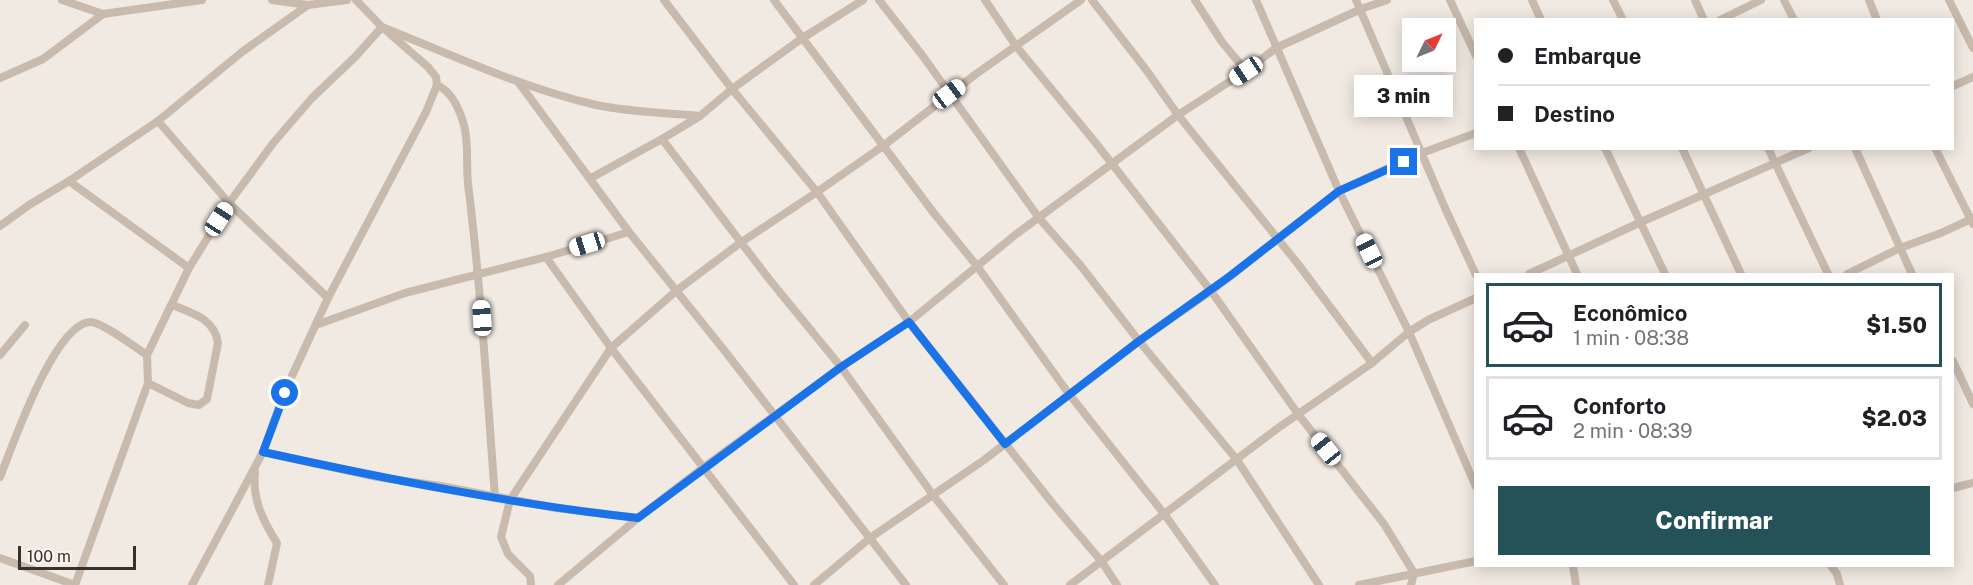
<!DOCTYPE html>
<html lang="pt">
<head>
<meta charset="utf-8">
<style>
  :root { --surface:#fff; --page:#f6f6f6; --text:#202124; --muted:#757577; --line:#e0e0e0; --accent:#255256 }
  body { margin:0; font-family:"Public Sans",sans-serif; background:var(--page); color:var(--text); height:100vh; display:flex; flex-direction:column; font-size:22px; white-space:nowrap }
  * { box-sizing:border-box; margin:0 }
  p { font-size:20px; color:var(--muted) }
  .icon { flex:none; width:33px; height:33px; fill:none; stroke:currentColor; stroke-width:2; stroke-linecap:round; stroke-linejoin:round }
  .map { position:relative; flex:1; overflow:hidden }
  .panel { position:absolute; left:1474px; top:273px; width:480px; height:294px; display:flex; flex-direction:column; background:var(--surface); border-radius:0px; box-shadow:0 3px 15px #0003 }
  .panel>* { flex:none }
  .top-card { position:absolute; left:1474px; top:18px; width:480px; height:132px; border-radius:0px; box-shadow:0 3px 15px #0003; display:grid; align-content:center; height:132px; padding:0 24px; background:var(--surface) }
  .needle { width:39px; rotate:47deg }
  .buttons { position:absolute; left:1402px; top:18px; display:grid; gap:12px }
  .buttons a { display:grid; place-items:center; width:54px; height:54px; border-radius:0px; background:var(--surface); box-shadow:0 3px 15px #0003; font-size:30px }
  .scale { position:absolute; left:18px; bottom:15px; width:118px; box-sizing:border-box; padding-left:6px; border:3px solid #38302c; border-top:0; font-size:16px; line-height:21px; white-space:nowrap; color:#38302c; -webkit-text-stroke:4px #f9f4ee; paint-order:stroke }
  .end { position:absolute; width:27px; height:27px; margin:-14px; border:8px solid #1a73e8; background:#fff; box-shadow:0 0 0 3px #fff }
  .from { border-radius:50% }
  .bubble { position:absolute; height:42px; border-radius:0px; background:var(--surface); box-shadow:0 3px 15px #0003; font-size:20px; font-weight:800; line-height:42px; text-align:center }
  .car { position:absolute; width:18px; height:36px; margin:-18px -9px; border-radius:8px; box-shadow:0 0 4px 2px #0007; background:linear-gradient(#fff 24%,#345 0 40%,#fff 0 76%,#345 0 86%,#fff 0) }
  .top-card b { display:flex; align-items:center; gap:21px; height:57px; font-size:22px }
  .top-card b+b { border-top:2px solid var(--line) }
  .top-card i { width:15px; height:15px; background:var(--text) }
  ul { padding:10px 0 0; list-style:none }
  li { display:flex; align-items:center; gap:18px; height:84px; margin:0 12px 9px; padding:0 12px; border:3px solid var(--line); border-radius:0px }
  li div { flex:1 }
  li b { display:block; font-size:22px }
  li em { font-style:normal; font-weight:800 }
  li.selected { border-color:var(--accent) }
  li>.icon { width:54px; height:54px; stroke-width:1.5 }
  .action { display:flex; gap:12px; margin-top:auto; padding:12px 24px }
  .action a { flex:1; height:69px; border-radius:0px; background:var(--accent); color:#fff; font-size:24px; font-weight:800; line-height:69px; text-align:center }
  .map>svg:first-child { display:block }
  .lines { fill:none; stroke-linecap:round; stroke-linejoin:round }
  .minor { stroke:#c9baae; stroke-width:8 }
  .route { stroke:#1a73e8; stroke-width:8 }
</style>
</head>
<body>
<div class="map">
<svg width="1973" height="585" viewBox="0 0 1973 585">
  <rect width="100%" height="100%" fill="#f1eae2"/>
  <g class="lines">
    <g class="minor">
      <polyline points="62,0 103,14 202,0"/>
      <polyline points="272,0 308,5"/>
      <polyline points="664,0 732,89 817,192 909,322 1053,504 1102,562 1117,585"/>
      <polyline points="774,0 933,212 977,266 1069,394 1165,515 1215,585"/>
      <polyline points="879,0 922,55 1039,218 1081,266 1139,341 1237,460 1319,585"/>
      <polyline points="985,0 1016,46 1095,142 1211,291 1298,414 1384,524 1414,573 1411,585"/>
      <polyline points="1092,0 1147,71 1178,115 1298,264 1372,363"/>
      <polyline points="1195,0 1222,42 1246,71"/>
      <polyline points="1256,0 1339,191 1409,332 1476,487"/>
      <polyline points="1356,0 1445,208 1476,275"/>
      <polyline points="1450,0 1476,56"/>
      <polyline points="1532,0 1541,20"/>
      <polyline points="1613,0 1623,20"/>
      <polyline points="1695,0 1704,20"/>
      <polyline points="1784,0 1794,20"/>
      <polyline points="1869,0 1877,20"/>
      <polyline points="1949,0 1973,48"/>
      <polyline points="1720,20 1761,0"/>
      <polyline points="0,78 43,59 103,14"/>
      <polyline points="519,83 629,232 724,350 906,585"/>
      <path d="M 437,85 C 452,92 459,108 464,125 C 469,144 466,164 468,184 C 481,288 487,392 495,497"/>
      <polyline points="1953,86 1973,77"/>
      <polyline points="158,121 229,203 328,298"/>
      <polyline points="662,139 769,279 841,367 933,495 1004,585"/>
      <polyline points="1519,148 1577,274"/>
      <polyline points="1605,148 1665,274"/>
      <polyline points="1682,148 1741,274"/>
      <polyline points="1768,148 1828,274"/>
      <polyline points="1855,148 1912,274"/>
      <polyline points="1935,148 1973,224"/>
      <polyline points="591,178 662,139 700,116 732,89 801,39 863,0"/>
      <polyline points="69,181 189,268"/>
      <polyline points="0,226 29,205 69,181 158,121 242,52 308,5 347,0"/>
      <polyline points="546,257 611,348 794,585"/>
      <polyline points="1529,274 1641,222 1809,148"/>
      <polyline points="1847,274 1900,248 1941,233 1973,218"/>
      <polyline points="316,325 405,293 546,257 629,232"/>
      <polyline points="0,355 25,325"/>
      <polyline points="1953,361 1973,404"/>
      <path d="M 148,383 L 188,403 L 199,405 L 207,399 L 218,343 C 215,319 192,313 172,305"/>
      <polyline points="261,455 263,452 377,477 441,486 556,508 638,518"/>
      <path d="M 255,472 C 252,499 263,521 277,543 L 268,585"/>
      <path d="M 0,477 C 13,445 53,327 89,322 C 100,320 136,348 147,355"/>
      <polyline points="1953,488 1973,483"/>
      <polyline points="0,558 75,585"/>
      <polyline points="1573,566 1576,585"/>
      <polyline points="1831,566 1837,574 1840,585"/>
      <path d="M 75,585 L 148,383 L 147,355 L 189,268 L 229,203 L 274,142 L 312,98 L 355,57 L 382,27 C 452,55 522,88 596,105 C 630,112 665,113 700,116"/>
      <polyline points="192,585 263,452 284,393 328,298 426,112 437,85 436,77 428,67 382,27 356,0"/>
      <polyline points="531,585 530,576 508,554 501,537 510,500 611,348 676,291 740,243 817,192 883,146 976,74 1081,0"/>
      <polyline points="558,585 638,518 704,467 841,367 909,322 1015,235 1178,115 1246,71 1276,48 1361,9 1387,0"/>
      <polyline points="814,585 870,538 984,460 1139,341 1211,291 1339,191 1422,153 1476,133"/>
      <polyline points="1070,585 1278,428 1372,363 1409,332 1428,320 1476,298"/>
      <polyline points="1359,585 1476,561"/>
    </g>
  </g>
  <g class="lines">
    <path class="route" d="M 285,393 L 263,452 C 387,479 512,504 638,518 L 841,367 L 909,322 L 1005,444 L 1139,341 L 1230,276 L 1339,191 L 1404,162"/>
  </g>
</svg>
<div class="buttons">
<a><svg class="needle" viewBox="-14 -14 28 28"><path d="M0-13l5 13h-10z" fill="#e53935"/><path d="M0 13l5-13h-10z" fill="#757577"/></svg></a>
</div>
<div class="scale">100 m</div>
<i class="end from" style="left:285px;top:393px"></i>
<i class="end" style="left:1404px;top:162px"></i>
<div class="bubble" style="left:1354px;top:75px;width:99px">3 min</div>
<i class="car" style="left:1246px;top:71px;rotate:236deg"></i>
<i class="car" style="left:949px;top:94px;rotate:53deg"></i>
<i class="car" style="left:219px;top:219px;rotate:33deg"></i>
<i class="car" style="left:587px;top:244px;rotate:253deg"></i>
<i class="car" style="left:1369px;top:251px;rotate:334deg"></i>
<i class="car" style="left:482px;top:318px;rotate:356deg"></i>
<i class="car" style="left:1326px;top:449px;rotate:321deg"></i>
<div class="top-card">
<b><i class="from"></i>Embarque</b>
<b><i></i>Destino</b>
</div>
<section class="panel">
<ul>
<li class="selected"><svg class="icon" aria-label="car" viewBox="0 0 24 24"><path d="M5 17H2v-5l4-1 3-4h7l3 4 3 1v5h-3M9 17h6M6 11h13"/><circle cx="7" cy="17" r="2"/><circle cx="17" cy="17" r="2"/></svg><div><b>Econômico</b><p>1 min · 08:38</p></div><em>$1.50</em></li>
<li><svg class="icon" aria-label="car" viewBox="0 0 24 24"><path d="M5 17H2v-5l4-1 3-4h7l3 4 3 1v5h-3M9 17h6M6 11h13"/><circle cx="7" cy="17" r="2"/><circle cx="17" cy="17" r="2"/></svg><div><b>Conforto</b><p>2 min · 08:39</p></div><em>$2.03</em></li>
</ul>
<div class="action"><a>Confirmar</a></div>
</section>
</div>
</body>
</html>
